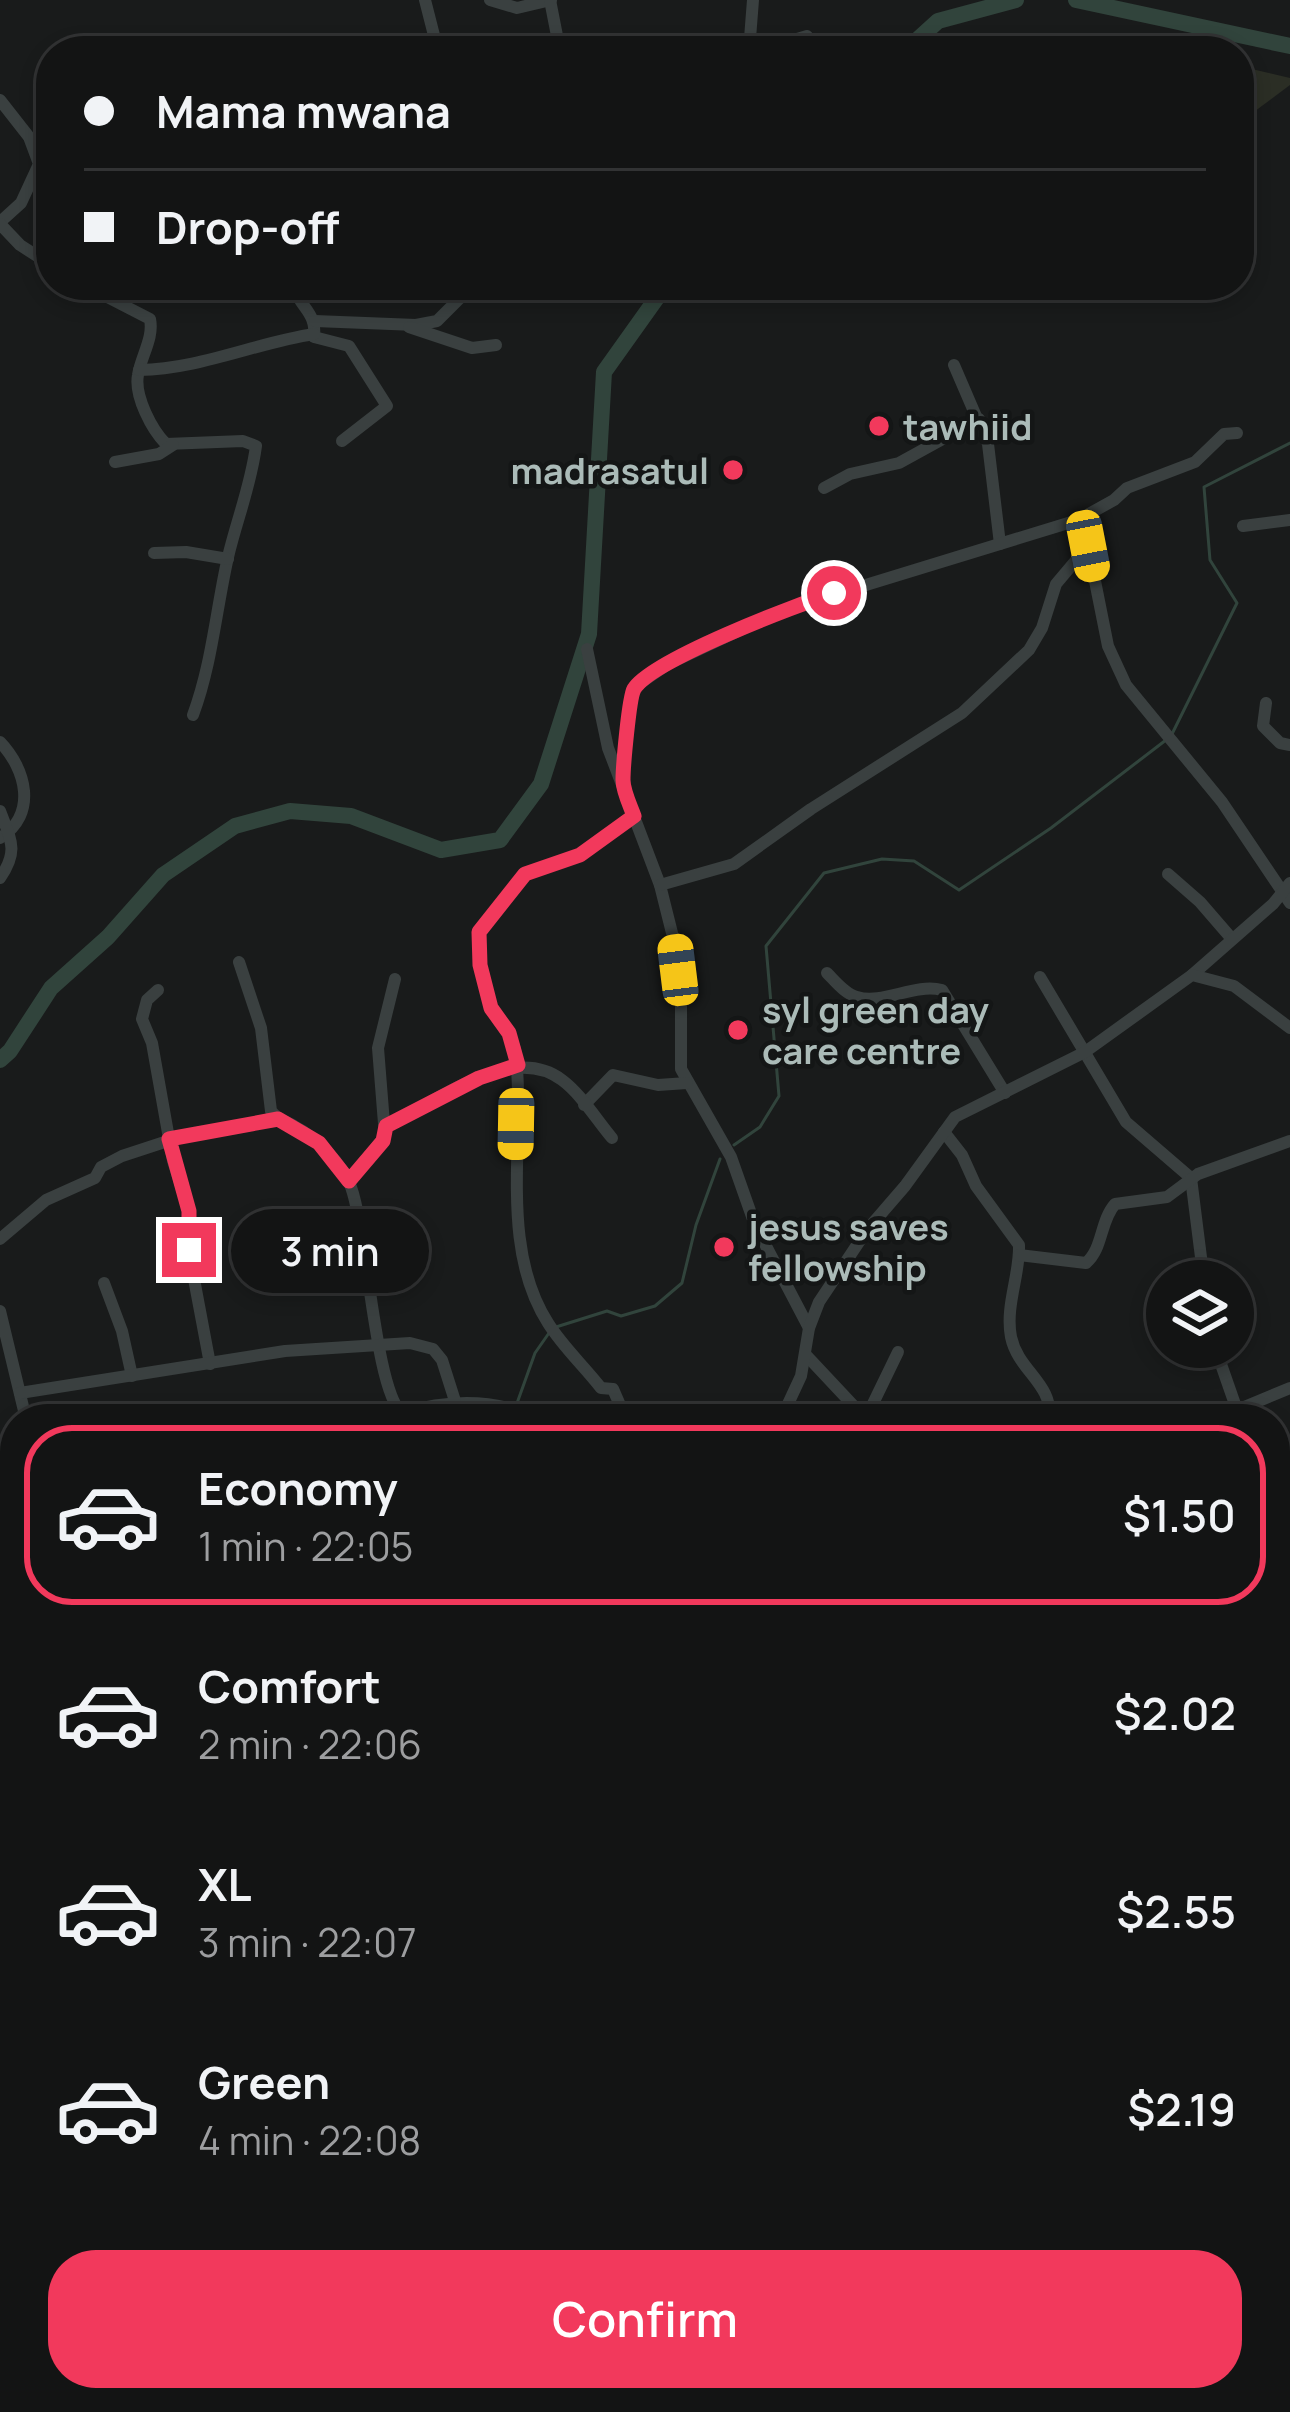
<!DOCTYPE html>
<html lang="en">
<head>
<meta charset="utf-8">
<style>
  :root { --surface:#131414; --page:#1c1d1d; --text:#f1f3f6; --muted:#9d9ea0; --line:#323334; --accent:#f2395c }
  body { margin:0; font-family:Manrope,sans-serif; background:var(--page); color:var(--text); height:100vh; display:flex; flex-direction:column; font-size:45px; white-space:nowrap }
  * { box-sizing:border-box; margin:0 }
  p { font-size:39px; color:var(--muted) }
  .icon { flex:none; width:66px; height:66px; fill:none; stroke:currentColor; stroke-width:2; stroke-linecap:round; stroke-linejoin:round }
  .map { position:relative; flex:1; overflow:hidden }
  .sheet { position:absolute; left:0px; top:1404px; width:1290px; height:1008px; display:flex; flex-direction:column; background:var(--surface); border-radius:48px 48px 0 0; box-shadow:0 6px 18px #0003,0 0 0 3px var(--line) }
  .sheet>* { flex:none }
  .hud { position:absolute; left:36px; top:36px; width:1218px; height:264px; border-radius:48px; box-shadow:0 6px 18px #0003,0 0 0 3px var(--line); display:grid; align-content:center; height:264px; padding:0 48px; background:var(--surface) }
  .fabs { position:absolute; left:1146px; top:1260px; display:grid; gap:24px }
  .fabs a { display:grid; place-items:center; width:108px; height:108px; border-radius:50%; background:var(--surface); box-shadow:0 6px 18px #0003,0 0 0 3px var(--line); font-size:60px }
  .end { position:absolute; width:54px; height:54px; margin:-27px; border:15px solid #f2395c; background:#fff; box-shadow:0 0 0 6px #fff }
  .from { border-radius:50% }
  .bubble { position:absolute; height:84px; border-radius:42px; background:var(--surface); box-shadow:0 6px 18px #0003,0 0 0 3px var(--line); font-size:39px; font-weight:600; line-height:84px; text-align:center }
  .car { position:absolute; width:36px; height:72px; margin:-36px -18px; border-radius:15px; box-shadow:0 0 9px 3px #0007; background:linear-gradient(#f5c518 24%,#345 0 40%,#f5c518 0 76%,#345 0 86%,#f5c518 0) }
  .hud b { display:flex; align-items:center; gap:42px; height:114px; font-size:45px }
  .hud b+b { border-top:3px solid var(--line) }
  .hud i { width:30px; height:30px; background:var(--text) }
  ul { padding:21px 0 0; list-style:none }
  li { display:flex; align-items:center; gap:36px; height:180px; margin:0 24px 18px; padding:0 24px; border:6px solid transparent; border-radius:48px }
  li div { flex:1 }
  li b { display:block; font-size:45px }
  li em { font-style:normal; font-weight:600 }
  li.current { border-color:var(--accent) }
  li>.icon { width:108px; height:108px; stroke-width:1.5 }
  .cta { display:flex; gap:24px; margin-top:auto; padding:24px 48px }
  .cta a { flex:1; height:138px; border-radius:48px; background:var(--accent); color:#fff; font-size:48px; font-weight:600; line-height:138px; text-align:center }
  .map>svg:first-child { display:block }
  .green { fill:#2b2e25 }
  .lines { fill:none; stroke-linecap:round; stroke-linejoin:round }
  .stream { stroke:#31443c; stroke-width:3 }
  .river { stroke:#31443c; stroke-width:16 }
  .minor { stroke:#3a4040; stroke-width:12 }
  .rail-casing { stroke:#535b5a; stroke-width:8 }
  .rail { stroke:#141616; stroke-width:3; stroke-dasharray:9; stroke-linecap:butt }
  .route { stroke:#f2395c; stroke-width:15 }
  .poi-dot { fill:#f2395c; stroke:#141616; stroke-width:4.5 }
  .labels { text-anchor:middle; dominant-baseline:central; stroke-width:9; stroke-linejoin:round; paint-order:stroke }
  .poi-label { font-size:36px; font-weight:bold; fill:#abbbb8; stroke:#141616; text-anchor:start }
</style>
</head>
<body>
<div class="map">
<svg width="1290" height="2412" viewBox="0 0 1290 2412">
  <rect width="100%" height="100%" fill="#191b1b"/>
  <polygon class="green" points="1239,66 1290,78 1290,85 1239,123"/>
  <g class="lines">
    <g class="stream">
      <polyline points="1172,734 1237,603 1210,560 1204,487 1290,443"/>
      <polyline points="734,1145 760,1127 779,1096 766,946 824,873 882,859 914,861 959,890 1051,828 1166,740"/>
      <polyline points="556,1327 607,1311 621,1316 655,1306 682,1283 696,1225 720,1159"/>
      <polyline points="516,1406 535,1353 549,1333"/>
      <polyline points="0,2292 4,2263 15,2234"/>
      <polyline points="924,2397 930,2412"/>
    </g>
    <g class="river">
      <polyline points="1076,0 1290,46"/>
      <polyline points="905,51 938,21 1016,0"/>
      <polyline points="0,1060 10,1051 51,988 108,937 163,875 235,826 290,811 351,816 441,850 500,840 541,784 589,634 604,372 666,285"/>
    </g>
    <g class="minor">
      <polyline points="425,0 438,51"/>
      <polyline points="490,0 517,8 551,0"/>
      <polyline points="550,0 560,51"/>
      <polyline points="749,51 753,0"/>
      <polyline points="757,51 807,36"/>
      <polyline points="0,100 29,137 39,164 21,203 0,222"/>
      <polyline points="0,224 20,245 51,265"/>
      <path d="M 84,285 L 150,319 C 154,338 141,356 138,375 C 134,396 152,430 166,444 L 243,441 L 256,446 C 251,485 237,519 228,557 C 216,610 212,664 193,715"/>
      <path d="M 295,285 C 297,307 317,310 314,337 L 349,346 L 387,406 L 342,441"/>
      <polyline points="315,321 416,325 437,321 473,285"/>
      <polyline points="409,327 472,348 496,345"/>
      <polyline points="954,365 988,444 1000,544"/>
      <path d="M 139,370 C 200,369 255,343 314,334"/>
      <polyline points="115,462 159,454 173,445"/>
      <polyline points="824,488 850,474 899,463 979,419"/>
      <polyline points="1078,520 1088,546 1108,646 1126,685 1222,802 1290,903"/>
      <polyline points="1243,526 1290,520"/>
      <polyline points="154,553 186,552 228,559"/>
      <polyline points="587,649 608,748 660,885 675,945 681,996 681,1069 731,1157 755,1225 809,1328"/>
      <polyline points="1266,703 1263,726 1280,743 1290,745"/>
      <path d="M 0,742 C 26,769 38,814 0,838"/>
      <polyline points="622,782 632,693 636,686 668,664 781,611 1078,520 1114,500 1127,488 1195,462 1224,434 1237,433"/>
      <path d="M 0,811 C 11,840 19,851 0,878"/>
      <polyline points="1168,874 1200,902 1232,939"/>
      <polyline points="660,885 734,864 811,809 962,713 1029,650 1042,628 1056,584 1088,546"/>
      <path d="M 239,962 L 261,1028 L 271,1111 C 278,1120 284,1120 294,1126 C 316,1137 342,1163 351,1187 C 367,1231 375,1391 402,1413 C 449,1399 495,1398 539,1419"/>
      <path d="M 827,973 C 835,981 845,994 857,997 C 883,1005 914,983 942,990 L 1005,1093"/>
      <polyline points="1192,975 1273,904 1290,883"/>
      <polyline points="1040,977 1126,1122 1191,1178 1204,1281"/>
      <polyline points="158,990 147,1000 142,1019 152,1043 173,1161 189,1211 191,1263 210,1364"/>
      <polyline points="584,1105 613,1075 658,1085 687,1083"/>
      <path d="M 386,1126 C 434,1104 511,1041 562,1080 C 581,1094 596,1119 612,1138"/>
      <path d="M 944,1132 L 962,1155 L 976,1186 L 1019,1245 C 1020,1275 1005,1306 1011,1337 C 1018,1371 1054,1384 1049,1419"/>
      <polyline points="349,1181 385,1136 378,1048 395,979"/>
      <polyline points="0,1239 46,1200 95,1178 101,1167 122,1156 183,1136 278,1119"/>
      <path d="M 1019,1255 L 1086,1263 C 1103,1249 1100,1221 1115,1204 L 1167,1197 L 1198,1174 L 1290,1141"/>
      <polyline points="104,1283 122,1331 132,1376"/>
      <polyline points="0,1311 26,1419"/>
      <polyline points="1215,1347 1237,1410"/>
      <polyline points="806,1355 866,1419"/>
      <polyline points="20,1393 285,1351 410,1343 433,1349 442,1360 455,1401"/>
      <polyline points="866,1418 898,1352"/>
      <path d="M 626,1419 L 613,1389 L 601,1388 C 584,1366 563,1347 548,1323 C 497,1243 527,1136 515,1049 L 509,1033 L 491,1008 L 480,965 L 479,932 L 525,874 L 580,855 L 634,816"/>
      <polyline points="781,1419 801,1376 809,1328 819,1302 867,1230 905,1186 955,1117 1085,1052 1192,975 1234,986 1290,1028"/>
      <polyline points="1232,1419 1237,1410 1290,1388"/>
      <polyline points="0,1449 15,1465"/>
      <polyline points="1287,1526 1285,1553 1290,1573"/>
      <polyline points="1275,1673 1290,1665"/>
      <polyline points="0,1758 14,1778"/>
      <polyline points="0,1791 5,1781"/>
      <polyline points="1275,2029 1290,2025"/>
      <polyline points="0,2069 15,2062"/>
      <polyline points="199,2397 208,2412"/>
      <polyline points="365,2397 372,2412"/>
      <polyline points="473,2397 481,2412"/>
      <polyline points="710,2397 718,2412"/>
      <polyline points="32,2412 46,2397"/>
      <polyline points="117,2412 144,2397"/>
      <polyline points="523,2412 553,2397"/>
    </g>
    <defs>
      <g id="rail">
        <polyline points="1275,2083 1290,2076"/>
        <polyline points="1275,2104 1290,2096"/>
        <polyline points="625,2412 655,2397"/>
        <polyline points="667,2412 696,2397"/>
      </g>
    </defs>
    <use href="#rail" class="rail-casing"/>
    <use href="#rail" class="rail"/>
  </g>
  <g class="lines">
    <path class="route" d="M 189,1250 L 189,1211 L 169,1139 L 278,1119 L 319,1143 L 349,1181 L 383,1141 L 386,1126 L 479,1078 L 518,1065 L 509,1033 L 491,1008 L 480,965 L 479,932 L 525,874 L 580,855 L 634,816 C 630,805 623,791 623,780 C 623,767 629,698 634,689 C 652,660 796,605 834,593"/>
  </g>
  <g class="poi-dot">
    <circle cx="879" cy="426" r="12"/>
    <circle cx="733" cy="470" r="12"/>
    <circle cx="738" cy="1030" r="12"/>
    <circle cx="724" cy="1247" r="12"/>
  </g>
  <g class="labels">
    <g class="poi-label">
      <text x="903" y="426">tawhiid</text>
      <text x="709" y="470" text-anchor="end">madrasatul</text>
      <text x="762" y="1009">syl green day<tspan x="762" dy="41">care centre</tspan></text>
      <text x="748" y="1226">jesus saves<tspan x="748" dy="41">fellowship</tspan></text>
    </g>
  </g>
</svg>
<div class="fabs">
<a><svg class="icon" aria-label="layers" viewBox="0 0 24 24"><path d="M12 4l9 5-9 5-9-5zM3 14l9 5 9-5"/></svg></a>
</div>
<i class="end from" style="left:834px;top:593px"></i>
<i class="end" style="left:189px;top:1250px"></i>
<div class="bubble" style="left:231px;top:1209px;width:198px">3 min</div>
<i class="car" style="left:1088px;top:546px;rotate:169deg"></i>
<i class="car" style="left:678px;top:970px;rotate:353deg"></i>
<i class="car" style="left:516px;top:1124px;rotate:181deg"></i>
<div class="hud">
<b><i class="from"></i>Mama mwana</b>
<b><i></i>Drop-off</b>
</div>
<section class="sheet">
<ul>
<li class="current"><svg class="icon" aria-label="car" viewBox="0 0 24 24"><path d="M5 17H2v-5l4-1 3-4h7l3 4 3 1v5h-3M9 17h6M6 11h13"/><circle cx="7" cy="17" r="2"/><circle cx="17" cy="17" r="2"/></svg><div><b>Economy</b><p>1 min · 22:05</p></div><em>$1.50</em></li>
<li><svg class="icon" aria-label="car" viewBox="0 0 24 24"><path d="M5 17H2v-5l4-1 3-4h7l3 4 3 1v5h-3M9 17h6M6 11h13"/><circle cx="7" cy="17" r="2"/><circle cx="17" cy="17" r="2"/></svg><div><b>Comfort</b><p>2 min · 22:06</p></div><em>$2.02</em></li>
<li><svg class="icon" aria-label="car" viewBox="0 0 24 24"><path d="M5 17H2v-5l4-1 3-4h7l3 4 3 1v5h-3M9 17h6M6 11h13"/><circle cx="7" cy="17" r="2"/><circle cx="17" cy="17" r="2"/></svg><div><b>XL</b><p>3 min · 22:07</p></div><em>$2.55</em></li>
<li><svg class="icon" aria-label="car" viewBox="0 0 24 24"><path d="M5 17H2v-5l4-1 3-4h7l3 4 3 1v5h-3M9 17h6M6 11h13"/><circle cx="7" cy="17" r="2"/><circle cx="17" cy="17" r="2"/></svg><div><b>Green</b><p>4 min · 22:08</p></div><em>$2.19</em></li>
</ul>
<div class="cta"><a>Confirm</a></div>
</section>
</div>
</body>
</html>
